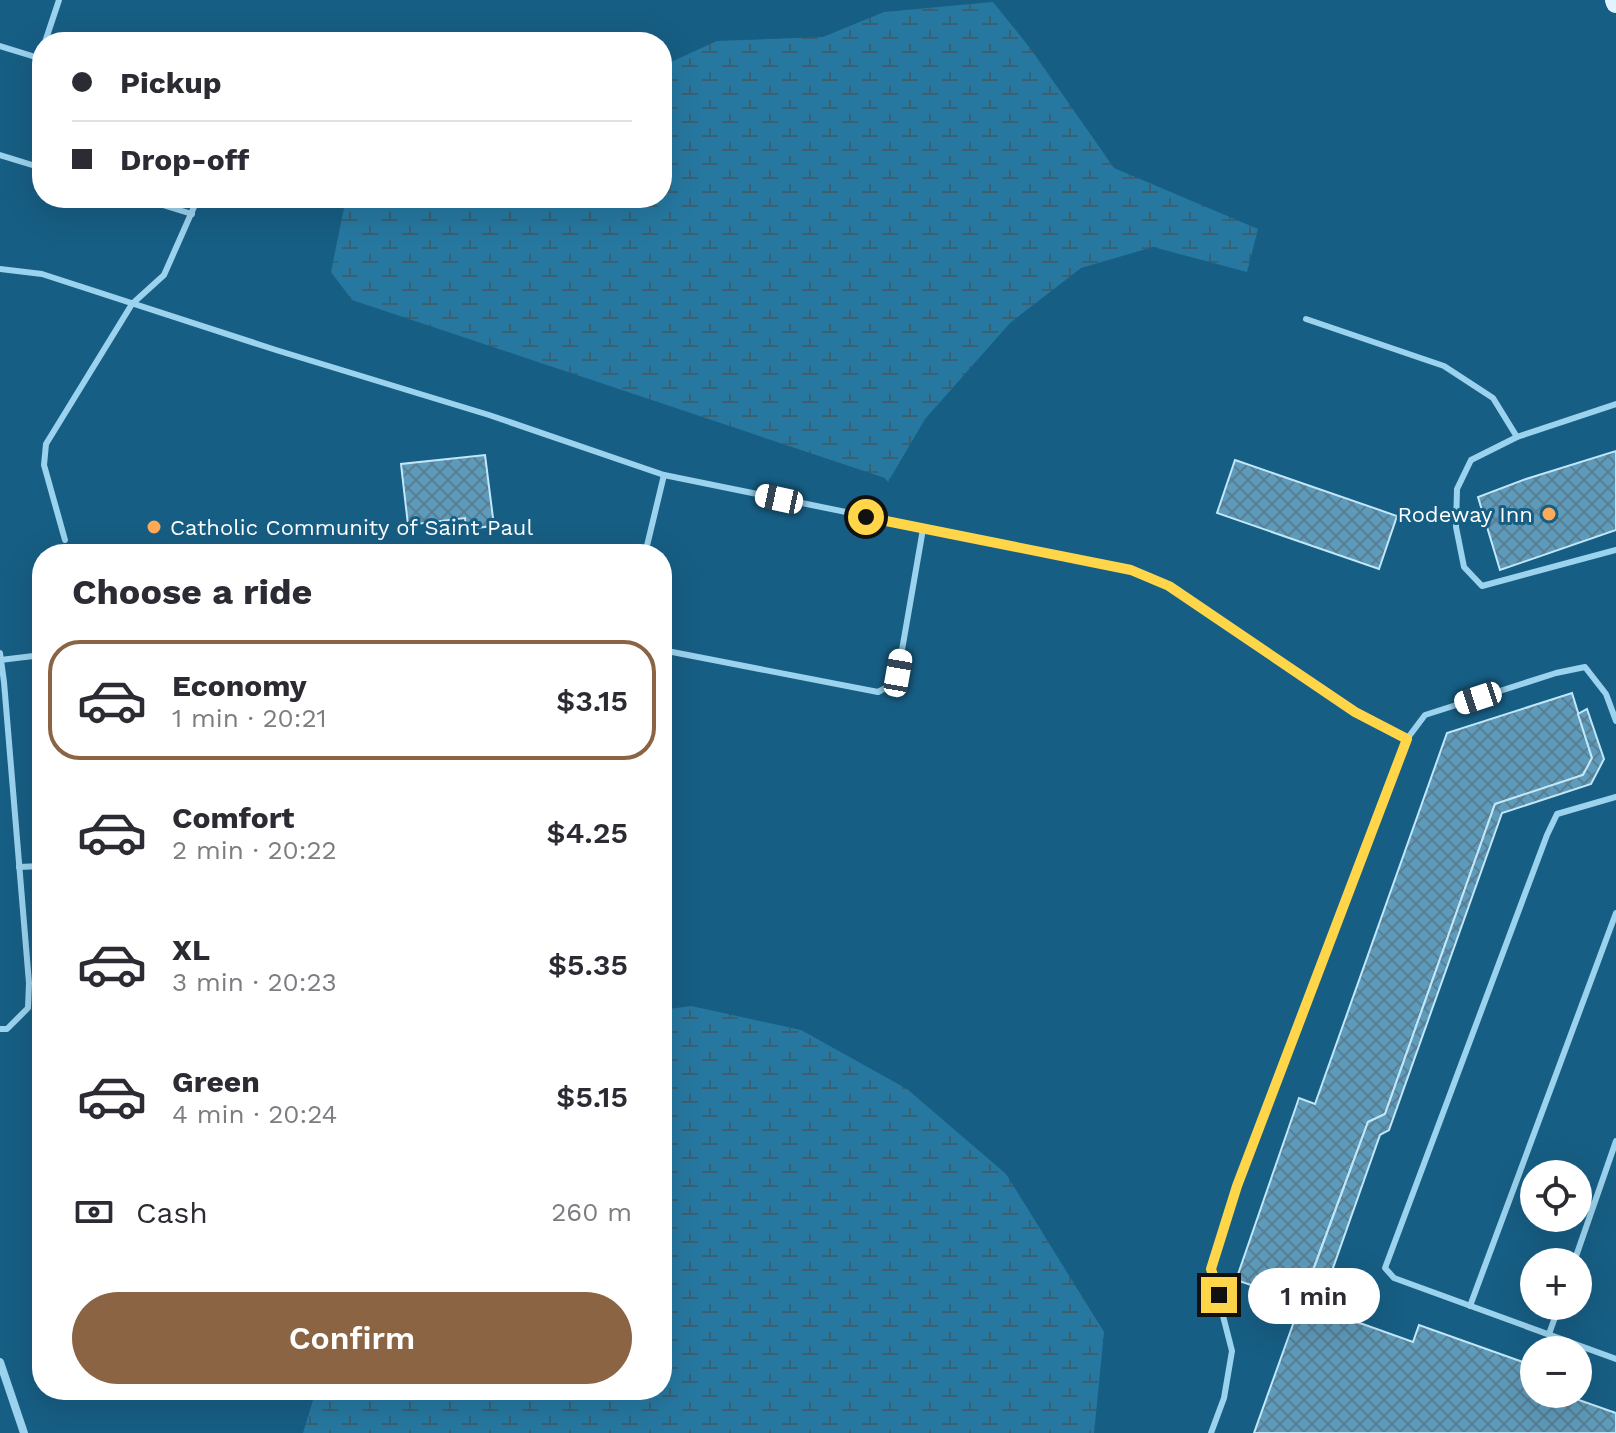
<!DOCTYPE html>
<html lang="en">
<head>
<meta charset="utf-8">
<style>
  :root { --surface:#fff; --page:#f2f2f3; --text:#2b2b33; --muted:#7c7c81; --line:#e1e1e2; --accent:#8a6443 }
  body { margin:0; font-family:"Work Sans",sans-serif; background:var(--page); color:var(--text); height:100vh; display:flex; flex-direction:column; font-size:30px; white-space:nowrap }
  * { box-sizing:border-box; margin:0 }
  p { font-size:26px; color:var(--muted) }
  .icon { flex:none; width:44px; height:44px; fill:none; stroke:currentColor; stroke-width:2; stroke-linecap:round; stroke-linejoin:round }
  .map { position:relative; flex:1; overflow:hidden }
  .sheet { position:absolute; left:32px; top:544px; width:640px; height:856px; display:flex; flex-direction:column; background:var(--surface); border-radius:32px; box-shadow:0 8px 32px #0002 }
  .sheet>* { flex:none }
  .banner { position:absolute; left:32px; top:32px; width:640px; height:176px; border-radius:32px; box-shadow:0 8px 32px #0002; display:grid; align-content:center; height:176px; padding:0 40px; background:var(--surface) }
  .controls { position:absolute; left:1520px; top:1160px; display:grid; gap:16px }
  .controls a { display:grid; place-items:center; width:72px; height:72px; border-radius:50%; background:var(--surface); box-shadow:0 8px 32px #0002; font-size:40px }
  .end { position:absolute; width:36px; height:36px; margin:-18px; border:10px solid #ffd54a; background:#111; box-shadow:0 0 0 4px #111 }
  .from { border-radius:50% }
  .bubble { position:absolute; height:56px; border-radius:28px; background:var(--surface); box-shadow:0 8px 32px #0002; font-size:26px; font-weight:600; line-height:56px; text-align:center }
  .car { position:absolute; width:24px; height:48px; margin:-24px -12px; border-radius:10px; box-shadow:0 0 6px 2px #0007; background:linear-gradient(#fff 24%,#345 0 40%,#fff 0 76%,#345 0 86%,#fff 0) }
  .banner b { display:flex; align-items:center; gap:28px; height:76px; font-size:30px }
  .banner b+b { border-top:2px solid var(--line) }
  .banner i { width:20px; height:20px; background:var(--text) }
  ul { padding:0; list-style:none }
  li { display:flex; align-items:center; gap:24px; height:120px; margin:0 16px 12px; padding:0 24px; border:4px solid transparent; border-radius:32px }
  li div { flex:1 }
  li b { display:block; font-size:30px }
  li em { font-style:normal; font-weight:600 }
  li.selected { border-color:var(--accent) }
  li>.icon { width:72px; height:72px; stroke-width:1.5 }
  h2 { padding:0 40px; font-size:36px; line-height:96px }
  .pay { display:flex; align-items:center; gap:20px; height:88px; padding:0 40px; font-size:30px }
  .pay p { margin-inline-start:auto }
  .cta { display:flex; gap:16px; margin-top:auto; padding:16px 40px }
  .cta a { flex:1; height:92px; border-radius:48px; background:var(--accent); color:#fff; font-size:32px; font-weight:600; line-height:92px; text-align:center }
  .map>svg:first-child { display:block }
  .wetland { fill:url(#wetland-marsh) }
  .building { fill:url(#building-cross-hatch); stroke:#c1e7f9; stroke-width:2 }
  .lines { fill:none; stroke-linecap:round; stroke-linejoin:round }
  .service { stroke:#9bd2ed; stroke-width:6 }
  .minor { stroke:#9bd2ed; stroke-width:8 }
  .primary { stroke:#e1f3ff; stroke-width:20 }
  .route { stroke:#ffd54a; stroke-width:10 }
  .poi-dot { fill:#ffaa57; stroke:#175e84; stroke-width:3 }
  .labels { text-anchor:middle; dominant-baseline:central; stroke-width:6; stroke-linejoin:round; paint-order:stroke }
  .poi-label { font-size:22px; fill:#fff; stroke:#175e84; text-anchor:end }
</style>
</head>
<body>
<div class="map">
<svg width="1616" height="1433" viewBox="0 0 1616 1433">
  <defs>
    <pattern id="wetland-marsh" width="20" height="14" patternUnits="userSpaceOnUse" patternTransform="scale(2)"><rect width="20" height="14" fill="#2678a1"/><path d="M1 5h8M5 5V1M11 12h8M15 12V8" fill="none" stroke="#3b6072"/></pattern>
    <pattern id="building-cross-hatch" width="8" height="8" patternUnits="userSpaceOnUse" patternTransform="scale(2)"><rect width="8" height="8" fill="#5e9bba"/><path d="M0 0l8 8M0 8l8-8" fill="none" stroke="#587f94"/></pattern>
  </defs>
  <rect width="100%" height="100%" fill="#175e84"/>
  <g class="wetland">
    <polygon points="993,2 1030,48 1114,168 1258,229 1247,272 1153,247 1081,268 1010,323 925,419 888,482 885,478 352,300 331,272 346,198 662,198 662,66 717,41 823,37 884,12"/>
    <polygon points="691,1006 801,1030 907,1089 1006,1174 1104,1332 1094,1433 303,1433 316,1390 662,1390 662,1010"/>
  </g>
  <g class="building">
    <polygon points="1616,451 1616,530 1500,570 1478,497 1526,479"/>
    <polygon points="485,455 494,526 466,529 465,518 408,525 401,464"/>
    <polygon points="1235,460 1397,516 1379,569 1217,513"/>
    <polygon points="1572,693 1592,758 1583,775 1495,804 1385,1114 1368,1122 1301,1302 1236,1280 1299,1098 1315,1104 1447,733"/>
    <polygon points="1587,709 1604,759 1591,784 1502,813 1389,1130 1380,1135 1327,1285 1307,1287 1368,1122 1385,1114 1495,804 1583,775 1592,758 1578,714"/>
    <polygon points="1301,1302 1413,1342 1419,1325 1534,1366 1534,1394 1562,1394 1616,1413 1616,1433 1254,1433"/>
  </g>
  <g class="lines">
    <g class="service">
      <polyline points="45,42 59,0"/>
      <polyline points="0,46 42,59"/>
      <polyline points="0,155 42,168"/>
      <polyline points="140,198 192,214"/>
      <polyline points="0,269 42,274 276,350 489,415 664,475 1131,570 1169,586 1355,712 1407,739"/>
      <polyline points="1306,319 1444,366 1493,398 1517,437"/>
      <polyline points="1616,404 1517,437 1471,460 1457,489 1456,527 1464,567 1482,586 1616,550"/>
      <polyline points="65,540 44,465 46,444 132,304 164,275 198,198"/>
      <polyline points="645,554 664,475"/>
      <polyline points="662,650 878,692 889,686 898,673 923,529"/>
      <polyline points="0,653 4,682 29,983 28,1008 7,1029 0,1029"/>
      <polyline points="0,660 42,655"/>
      <polyline points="1616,797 1557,814 1547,835 1385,1268 1394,1278 1616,1359"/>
      <polyline points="19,867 42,866"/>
      <polyline points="1574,1262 1616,1141"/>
      <polyline points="1470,1306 1616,913"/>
      <polyline points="1549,1334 1559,1306"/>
      <polyline points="1211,1433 1224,1398 1232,1351 1211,1269 1237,1186 1407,739 1425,715 1556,673 1585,667 1606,694 1616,721"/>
    </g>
    <polyline class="minor" points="0,1362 24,1433"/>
    <polyline class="primary" points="1615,0 1616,3"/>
  </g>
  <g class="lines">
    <polyline class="route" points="866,517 1131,570 1169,586 1355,712 1407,739 1237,1186 1211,1269 1219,1295"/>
  </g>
  <g class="poi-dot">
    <circle cx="1549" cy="514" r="8"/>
    <circle cx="154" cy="527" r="8"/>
  </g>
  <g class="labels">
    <g class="poi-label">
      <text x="1533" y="514">Rodeway Inn</text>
      <text x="170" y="527" text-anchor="start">Catholic Community of Saint Paul</text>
    </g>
  </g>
</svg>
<div class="controls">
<a><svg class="icon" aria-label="locate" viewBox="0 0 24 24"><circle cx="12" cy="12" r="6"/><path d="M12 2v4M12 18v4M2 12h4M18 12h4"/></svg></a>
<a>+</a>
<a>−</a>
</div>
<i class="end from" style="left:866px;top:517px"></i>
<i class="end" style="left:1219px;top:1295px"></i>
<div class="bubble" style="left:1248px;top:1268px;width:132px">1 min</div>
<i class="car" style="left:779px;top:499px;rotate:282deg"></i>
<i class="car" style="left:898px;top:673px;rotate:10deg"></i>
<i class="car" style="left:1478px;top:698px;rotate:252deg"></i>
<div class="banner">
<b><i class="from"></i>Pickup</b>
<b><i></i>Drop-off</b>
</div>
<section class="sheet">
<h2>Choose a ride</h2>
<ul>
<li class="selected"><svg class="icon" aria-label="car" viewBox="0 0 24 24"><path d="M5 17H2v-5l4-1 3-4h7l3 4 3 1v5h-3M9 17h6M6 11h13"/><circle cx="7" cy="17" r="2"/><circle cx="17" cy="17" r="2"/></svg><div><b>Economy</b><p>1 min · 20:21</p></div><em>$3.15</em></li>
<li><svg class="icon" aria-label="car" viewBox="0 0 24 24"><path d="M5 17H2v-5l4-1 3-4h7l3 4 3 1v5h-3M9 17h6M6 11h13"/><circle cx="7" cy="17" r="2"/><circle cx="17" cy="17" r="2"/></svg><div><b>Comfort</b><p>2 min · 20:22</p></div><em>$4.25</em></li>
<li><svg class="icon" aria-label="car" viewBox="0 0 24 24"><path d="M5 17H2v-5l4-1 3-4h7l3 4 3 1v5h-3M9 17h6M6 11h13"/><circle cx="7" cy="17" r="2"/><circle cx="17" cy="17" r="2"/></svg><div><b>XL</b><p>3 min · 20:23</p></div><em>$5.35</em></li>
<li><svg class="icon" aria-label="car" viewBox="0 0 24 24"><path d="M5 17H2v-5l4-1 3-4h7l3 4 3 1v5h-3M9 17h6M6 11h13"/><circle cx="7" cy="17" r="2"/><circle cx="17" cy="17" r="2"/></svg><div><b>Green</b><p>4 min · 20:24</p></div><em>$5.15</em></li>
</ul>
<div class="pay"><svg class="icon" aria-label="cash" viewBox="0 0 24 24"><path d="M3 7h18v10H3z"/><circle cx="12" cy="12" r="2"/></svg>Cash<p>260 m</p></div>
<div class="cta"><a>Confirm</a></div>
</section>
</div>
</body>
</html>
